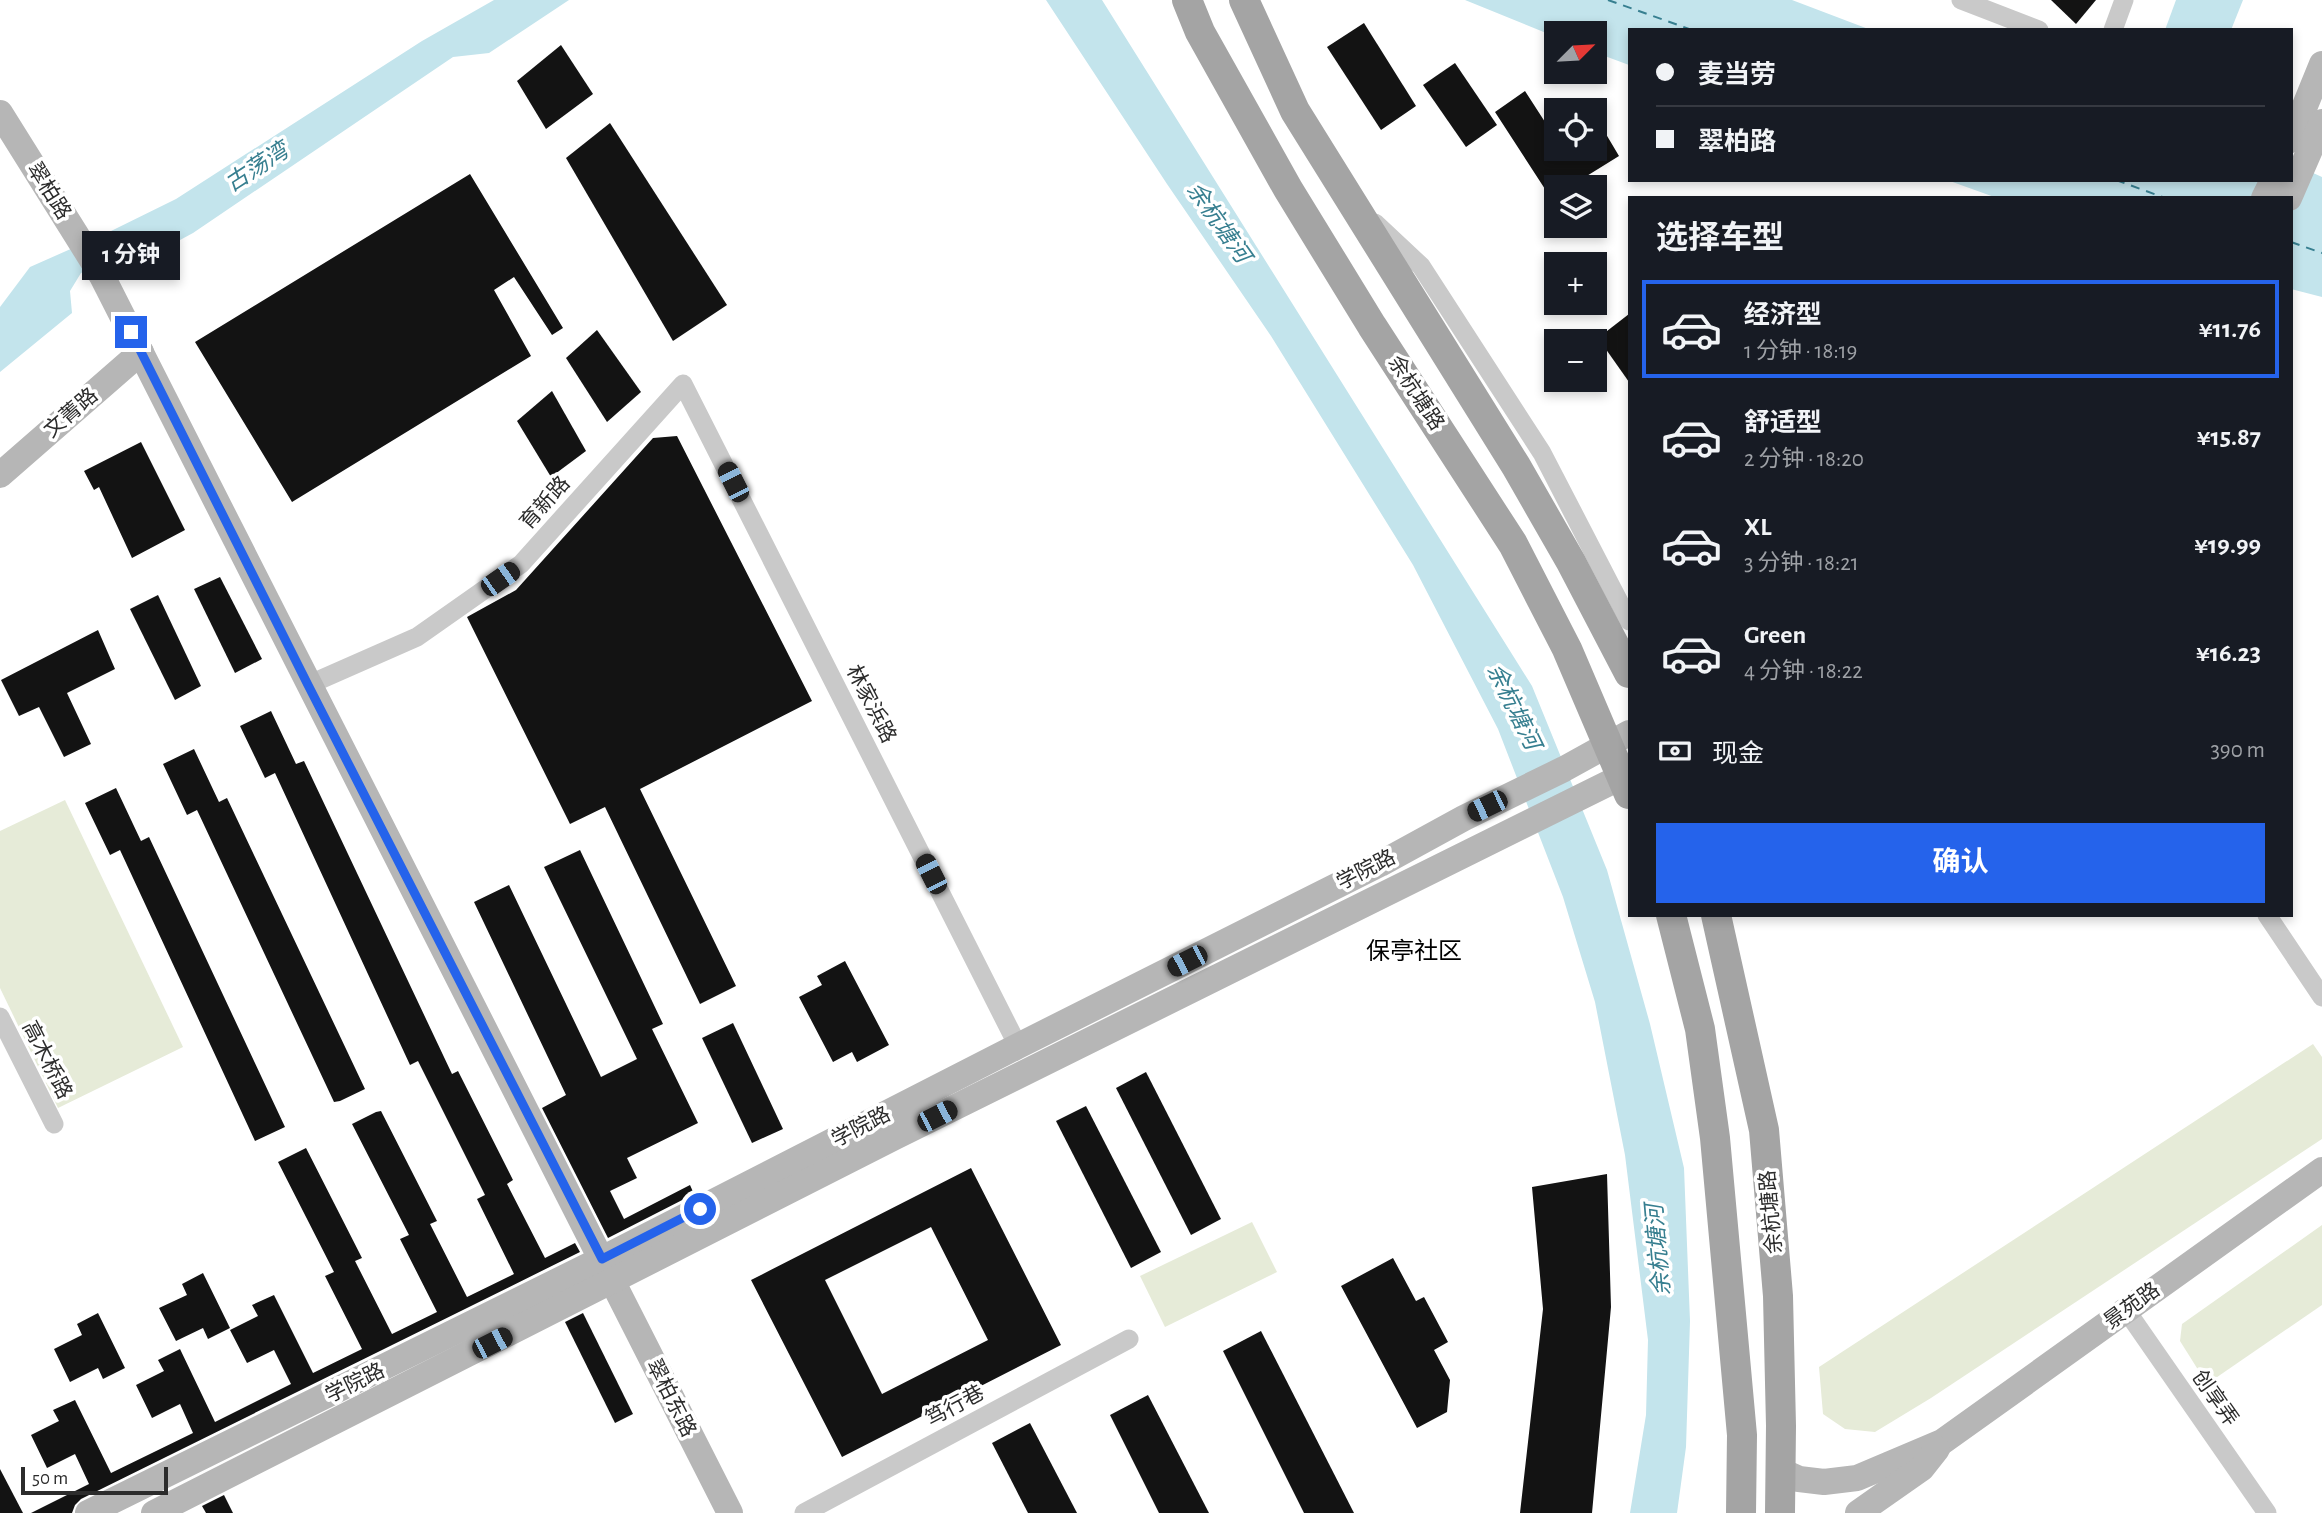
<!DOCTYPE html>
<html lang="zh">
<head>
<meta charset="utf-8">
<style>
  :root { --surface:#171b24; --page:#242831; --text:#f1f3f6; --muted:#9ea1a6; --line:#363941; --accent:#2563eb }
  body { margin:0; font-family:"Alegreya Sans","Noto Sans SC",sans-serif; background:var(--page); color:var(--text); height:100vh; display:flex; flex-direction:column; font-size:26px; white-space:nowrap }
  * { box-sizing:border-box; margin:0 }
  p { font-size:23px; color:var(--muted) }
  .icon { flex:none; width:38px; height:38px; fill:none; stroke:currentColor; stroke-width:2; stroke-linecap:round; stroke-linejoin:round }
  .map { position:relative; flex:1; overflow:hidden }
  .side { position:absolute; left:1628px; top:196px; width:665px; height:721px; display:flex; flex-direction:column; background:var(--surface); border-radius:0px; box-shadow:0 4px 10px #0003 }
  .side>* { flex:none }
  .hud { position:absolute; left:1628px; top:28px; width:665px; height:154px; border-radius:0px; box-shadow:0 4px 10px #0003; display:grid; align-content:center; height:154px; padding:0 28px; background:var(--surface) }
  .needle { width:46px; rotate:66deg }
  .buttons { position:absolute; left:1544px; top:21px; display:grid; gap:14px }
  .buttons a { display:grid; place-items:center; width:63px; height:63px; border-radius:0px; background:var(--surface); box-shadow:0 4px 10px #0003; font-size:35px }
  .scale { position:absolute; left:21px; bottom:18px; width:147px; box-sizing:border-box; padding-left:7px; border:4px solid #2c2c2c; border-top:0; font-size:19px; line-height:24px; white-space:nowrap; color:#2c2c2c; -webkit-text-stroke:5px #fff; paint-order:stroke }
  .end { position:absolute; width:32px; height:32px; margin:-16px; border:9px solid #2563eb; background:#fff; box-shadow:0 0 0 4px #fff }
  .from { border-radius:50% }
  .bubble { position:absolute; height:49px; border-radius:0px; background:var(--surface); box-shadow:0 4px 10px #0003; font-size:23px; font-weight:700; line-height:49px; text-align:center }
  .car { position:absolute; width:21px; height:42px; margin:-21px -10px; border-radius:9px; box-shadow:0 0 5px 2px #0007; background:linear-gradient(#222 24%,#8ab4d8 0 40%,#222 0 76%,#8ab4d8 0 86%,#222 0) }
  .hud b { display:flex; align-items:center; gap:24px; height:66px; font-size:26px }
  .hud b+b { border-top:2px solid var(--line) }
  .hud i { width:18px; height:18px; background:var(--text) }
  ul { padding:0; list-style:none }
  li { display:flex; align-items:center; gap:21px; height:98px; margin:0 14px 10px; padding:0 14px; border:4px solid transparent; border-radius:0px }
  li div { flex:1 }
  li b { display:block; font-size:26px }
  li em { font-style:normal; font-weight:700 }
  li.on { border-color:var(--accent) }
  li>.icon { width:63px; height:63px; stroke-width:1.5 }
  h2 { padding:0 28px; font-size:32px; line-height:84px }
  .pay { display:flex; align-items:center; gap:18px; height:77px; padding:0 28px; font-size:26px }
  .pay p { margin-inline-start:auto }
  .action { display:flex; gap:14px; margin-top:auto; padding:14px 28px }
  .action a { flex:1; height:80px; border-radius:0px; background:var(--accent); color:#fff; font-size:28px; font-weight:700; line-height:80px; text-align:center }
  .map>svg:first-child { display:block }
  .green { fill:#e6ebd8 }
  .water { fill:#c3e4ec }
  .lines { fill:none; stroke-linecap:round; stroke-linejoin:round }
  .ferry { stroke:#377f90; stroke-width:2; stroke-dasharray:9 7; stroke-linecap:butt }
  .building { fill:#131313; fill-rule:evenodd }
  .street { stroke:#c9c9c9; stroke-width:19 }
  .secondary { stroke:#b6b6b6; stroke-width:26 }
  .primary { stroke:#a4a4a4; stroke-width:30 }
  .route { stroke:#2563eb; stroke-width:9 }
  .labels { text-anchor:middle; dominant-baseline:central; stroke-width:7; stroke-linejoin:round; paint-order:stroke }
  .street-label { font-size:21px; fill:#2c2c2c; stroke:#fff }
  .water-label { font-size:23px; font-style:italic; fill:#377f90; stroke:#fff }
  .quarter-label { font-size:24px; fill:#000; stroke:#fff }
</style>
</head>
<body>
<div class="map">
<svg width="2322" height="1513" viewBox="0 0 2322 1513">
  <rect width="100%" height="100%" fill="#fff"/>
  <g class="green">
    <polygon points="65,800 183,1047 58,1108 0,988 0,831"/>
    <polygon points="2313,1044 2322,1057 2322,1139 1931,1398 1875,1432 1845,1429 1823,1414 1819,1367"/>
    <polygon points="1252,1222 1277,1272 1165,1327 1140,1276"/>
    <polygon points="2322,1225 2322,1305 2207,1384 2180,1341 2182,1324"/>
  </g>
  <g class="water">
    <polygon points="494,0 569,0 489,53 453,57 193,233 145,259 113,259 81,273 70,291 72,313 0,372 0,307 30,267 109,232 176,199 422,41"/>
    <polygon points="1046,0 1102,0 1532,686 1607,870 1650,1024 1684,1168 1690,1321 1686,1447 1677,1513 1630,1513 1646,1415 1648,1340 1625,1155 1595,1002 1563,897 1498,729 1413,565 1271,336 1167,184"/>
    <polygon points="1465,0 1792,0 1871,30 1629,30 1629,65 1594,52 1594,33 1556,33 1556,37"/>
    <polygon points="2176,0 2243,0 2231,30 2165,30"/>
    <polygon points="2291,163 2322,177 2322,297 2291,289 2291,198 1997,198 1947,180 2291,180"/>
  </g>
  <g class="lines">
    <g class="ferry">
      <polyline points="1608,0 1692,30"/>
      <polyline points="2116,180 2165,198"/>
      <polyline points="2291,242 2322,253"/>
    </g>
  </g>
  <g class="building">
    <polygon points="2051,0 2096,0 2076,24"/>
    <polygon points="1364,23 1416,106 1381,130 1327,47"/>
    <polygon points="561,45 593,94 546,129 517,81"/>
    <polygon points="1455,63 1497,125 1466,147 1423,85"/>
    <polygon points="1525,91 1556,139 1556,149 1594,149 1594,114 1619,156 1569,187 1556,187 1556,206 1495,112"/>
    <polygon points="610,123 727,305 673,341 566,158"/>
    <polygon points="470,174 563,328 552,335 514,277 494,290 531,356 292,502 195,342"/>
    <polygon points="1629,314 1629,382 1598,338"/>
    <polygon points="597,330 641,392 607,422 566,358"/>
    <polygon points="552,391 586,451 551,477 517,421"/>
    <polygon points="677,436 812,701 640,789 736,986 700,1004 605,807 570,824 467,617 516,590 653,438"/>
    <polygon points="141,442 185,530 132,558 99,487 94,490 84,471"/>
    <polygon points="220,577 262,659 235,673 194,589"/>
    <polygon points="158,595 201,686 175,700 130,609"/>
    <polygon points="98,630 115,669 67,693 91,744 64,757 39,707 19,716 1,680"/>
    <polygon points="271,711 296,764 304,761 452,1074 458,1071 513,1180 507,1184 545,1258 575,1243 580,1252 81,1499 75,1505 72,1513 31,1513 89,1484 75,1454 47,1468 31,1435 59,1421 53,1410 75,1400 111,1473 193,1433 180,1404 152,1418 136,1385 164,1371 158,1360 180,1349 215,1422 291,1384 274,1350 247,1363 230,1330 258,1316 252,1305 274,1295 313,1373 362,1349 325,1276 334,1272 278,1162 306,1148 362,1258 355,1261 392,1334 437,1312 400,1239 409,1235 352,1124 376,1112 381,1111 437,1221 430,1224 467,1297 514,1274 477,1199 485,1195 418,1061 410,1065 275,773 265,778 240,726"/>
    <polygon points="194,749 219,802 227,798 365,1089 340,1101 334,1102 197,810 187,815 163,764"/>
    <polygon points="116,788 141,841 149,837 285,1127 255,1141 120,850 110,855 85,803"/>
    <polygon points="580,850 663,1024 652,1029 698,1123 627,1158 637,1178 610,1191 624,1219 690,1185 694,1194 608,1238 542,1108 566,1095 474,902 509,885 601,1077 637,1059 544,867"/>
    <polygon points="845,961 889,1045 857,1062 852,1052 833,1062 799,997 822,985 817,976"/>
    <polygon points="733,1023 783,1129 752,1143 702,1038"/>
    <polygon points="1146,1072 1221,1219 1191,1235 1116,1088"/>
    <polygon points="1086,1106 1161,1252 1131,1268 1056,1121"/>
    <path d="M 971,1168 L 1061,1345 L 842,1457 L 751,1280 ZM 931,1227 L 988,1340 L 882,1394 L 825,1280 Z"/>
    <polygon points="1607,1174 1611,1307 1592,1513 1520,1513 1543,1309 1532,1187"/>
    <polygon points="1393,1258 1416,1301 1424,1297 1448,1342 1434,1350 1450,1380 1447,1412 1417,1428 1341,1286"/>
    <polygon points="203,1273 230,1328 208,1339 203,1328 176,1341 159,1308 187,1295 182,1284"/>
    <polygon points="98,1313 125,1368 103,1379 98,1368 70,1382 54,1349 82,1335 77,1324"/>
    <polygon points="583,1313 633,1414 615,1423 565,1322"/>
    <polygon points="1261,1331 1354,1513 1304,1513 1223,1351"/>
    <polygon points="1148,1395 1209,1513 1159,1513 1110,1415"/>
    <polygon points="1030,1423 1077,1513 1028,1513 992,1443"/>
    <polygon points="0,1469 23,1513 0,1513"/>
    <polygon points="224,1495 233,1513 206,1513 202,1506"/>
  </g>
  <g class="lines">
    <g class="street">
      <polyline points="1961,0 2039,30"/>
      <polyline points="2113,30 2124,0"/>
      <polyline points="1375,223 1421,266 1542,453 1629,621"/>
      <polyline points="308,685 417,637 521,564 683,384 1018,1046"/>
      <polyline points="2267,915 2322,997"/>
      <polyline points="0,1017 54,1124"/>
      <polyline points="2126,1310 2267,1513"/>
      <polyline points="804,1513 1129,1339"/>
    </g>
    <g class="secondary">
      <polyline points="0,113 102,276 730,1513"/>
      <polyline points="2291,140 2322,64"/>
      <polyline points="2264,198 2273,180"/>
      <polyline points="2289,198 2322,122"/>
      <polyline points="0,475 141,352"/>
      <polyline points="1781,1471 1799,1479 1824,1482 1857,1478 1942,1442 2322,1170"/>
      <polyline points="88,1513 602,1259 1018,1046 1380,864 1464,818 1564,769 1629,733"/>
      <polyline points="154,1513 895,1137 1629,773"/>
      <polyline points="1858,1513 1922,1468 1937,1449"/>
    </g>
    <g class="primary">
      <polyline points="1187,0 1200,32 1288,189 1372,326 1513,544 1567,649 1629,794"/>
      <polyline points="1244,0 1295,111 1516,466 1571,562 1629,673"/>
      <polyline points="1671,915 1700,1029 1715,1138 1742,1435 1741,1513"/>
      <polyline points="1716,915 1764,1130 1778,1296 1781,1426 1780,1513"/>
    </g>
  </g>
  <g class="lines">
    <polyline class="route" points="131,332 308,685 602,1259 700,1209"/>
  </g>
  <g class="labels">
    <g class="street-label">
      <text transform="translate(49 191) rotate(58)">翠柏路</text>
      <text transform="translate(1416 393) rotate(57)">余杭塘路</text>
      <text transform="translate(71 413) rotate(-41)">文菁路</text>
      <text transform="translate(545 503) rotate(-48)">育新路</text>
      <text transform="translate(871 704) rotate(63)">林家浜路</text>
      <text transform="translate(1366 870) rotate(-27)">学院路</text>
      <text transform="translate(47 1060) rotate(63)">高木桥路</text>
      <text transform="translate(861 1127) rotate(-27)">学院路</text>
      <text transform="translate(1771 1212) rotate(-95)">余杭塘路</text>
      <text transform="translate(2132 1306) rotate(-36)">景苑路</text>
      <text transform="translate(355 1383) rotate(-26)">学院路</text>
      <text transform="translate(671 1398) rotate(63)">翠柏东路</text>
      <text transform="translate(2215 1398) rotate(55)">创享弄</text>
      <text transform="translate(955 1406) rotate(-28)">笃行巷</text>
    </g>
    <g class="water-label">
      <text transform="translate(257 168) rotate(-33)">古荡湾</text>
      <text transform="translate(1218 223) rotate(55)">余杭塘河</text>
      <text transform="translate(1513 707) rotate(64)">余杭塘河</text>
      <text transform="translate(1659 1250) rotate(-95)">余杭塘河</text>
    </g>
    <g class="quarter-label">
      <text x="1414" y="952">保亭社区</text>
    </g>
  </g>
</svg>
<div class="buttons">
<a><svg class="needle" viewBox="-14 -14 28 28"><path d="M0-13l5 13h-10z" fill="#e53935"/><path d="M0 13l5-13h-10z" fill="#9ea1a6"/></svg></a>
<a><svg class="icon" aria-label="locate" viewBox="0 0 24 24"><circle cx="12" cy="12" r="6"/><path d="M12 2v4M12 18v4M2 12h4M18 12h4"/></svg></a>
<a><svg class="icon" aria-label="layers" viewBox="0 0 24 24"><path d="M12 4l9 5-9 5-9-5zM3 14l9 5 9-5"/></svg></a>
<a>+</a>
<a>−</a>
</div>
<div class="scale">50 m</div>
<i class="end from" style="left:700px;top:1209px"></i>
<i class="end" style="left:131px;top:332px"></i>
<div class="bubble" style="left:82px;top:231px;width:98px">1 分钟</div>
<i class="car" style="left:733px;top:482px;rotate:333deg"></i>
<i class="car" style="left:500px;top:579px;rotate:55deg"></i>
<i class="car" style="left:1487px;top:806px;rotate:244deg"></i>
<i class="car" style="left:931px;top:874px;rotate:333deg"></i>
<i class="car" style="left:1187px;top:961px;rotate:243deg"></i>
<i class="car" style="left:937px;top:1116px;rotate:63deg"></i>
<i class="car" style="left:492px;top:1343px;rotate:63deg"></i>
<div class="hud">
<b><i class="from"></i>麦当劳</b>
<b><i></i>翠柏路</b>
</div>
<section class="side">
<h2>选择车型</h2>
<ul>
<li class="on"><svg class="icon" aria-label="car" viewBox="0 0 24 24"><path d="M5 17H2v-5l4-1 3-4h7l3 4 3 1v5h-3M9 17h6M6 11h13"/><circle cx="7" cy="17" r="2"/><circle cx="17" cy="17" r="2"/></svg><div><b>经济型</b><p>1 分钟 · 18:19</p></div><em>¥11.76</em></li>
<li><svg class="icon" aria-label="car" viewBox="0 0 24 24"><path d="M5 17H2v-5l4-1 3-4h7l3 4 3 1v5h-3M9 17h6M6 11h13"/><circle cx="7" cy="17" r="2"/><circle cx="17" cy="17" r="2"/></svg><div><b>舒适型</b><p>2 分钟 · 18:20</p></div><em>¥15.87</em></li>
<li><svg class="icon" aria-label="car" viewBox="0 0 24 24"><path d="M5 17H2v-5l4-1 3-4h7l3 4 3 1v5h-3M9 17h6M6 11h13"/><circle cx="7" cy="17" r="2"/><circle cx="17" cy="17" r="2"/></svg><div><b>XL</b><p>3 分钟 · 18:21</p></div><em>¥19.99</em></li>
<li><svg class="icon" aria-label="car" viewBox="0 0 24 24"><path d="M5 17H2v-5l4-1 3-4h7l3 4 3 1v5h-3M9 17h6M6 11h13"/><circle cx="7" cy="17" r="2"/><circle cx="17" cy="17" r="2"/></svg><div><b>Green</b><p>4 分钟 · 18:22</p></div><em>¥16.23</em></li>
</ul>
<div class="pay"><svg class="icon" aria-label="cash" viewBox="0 0 24 24"><path d="M3 7h18v10H3z"/><circle cx="12" cy="12" r="2"/></svg>现金<p>390 m</p></div>
<div class="action"><a>确认</a></div>
</section>
</div>
</body>
</html>
